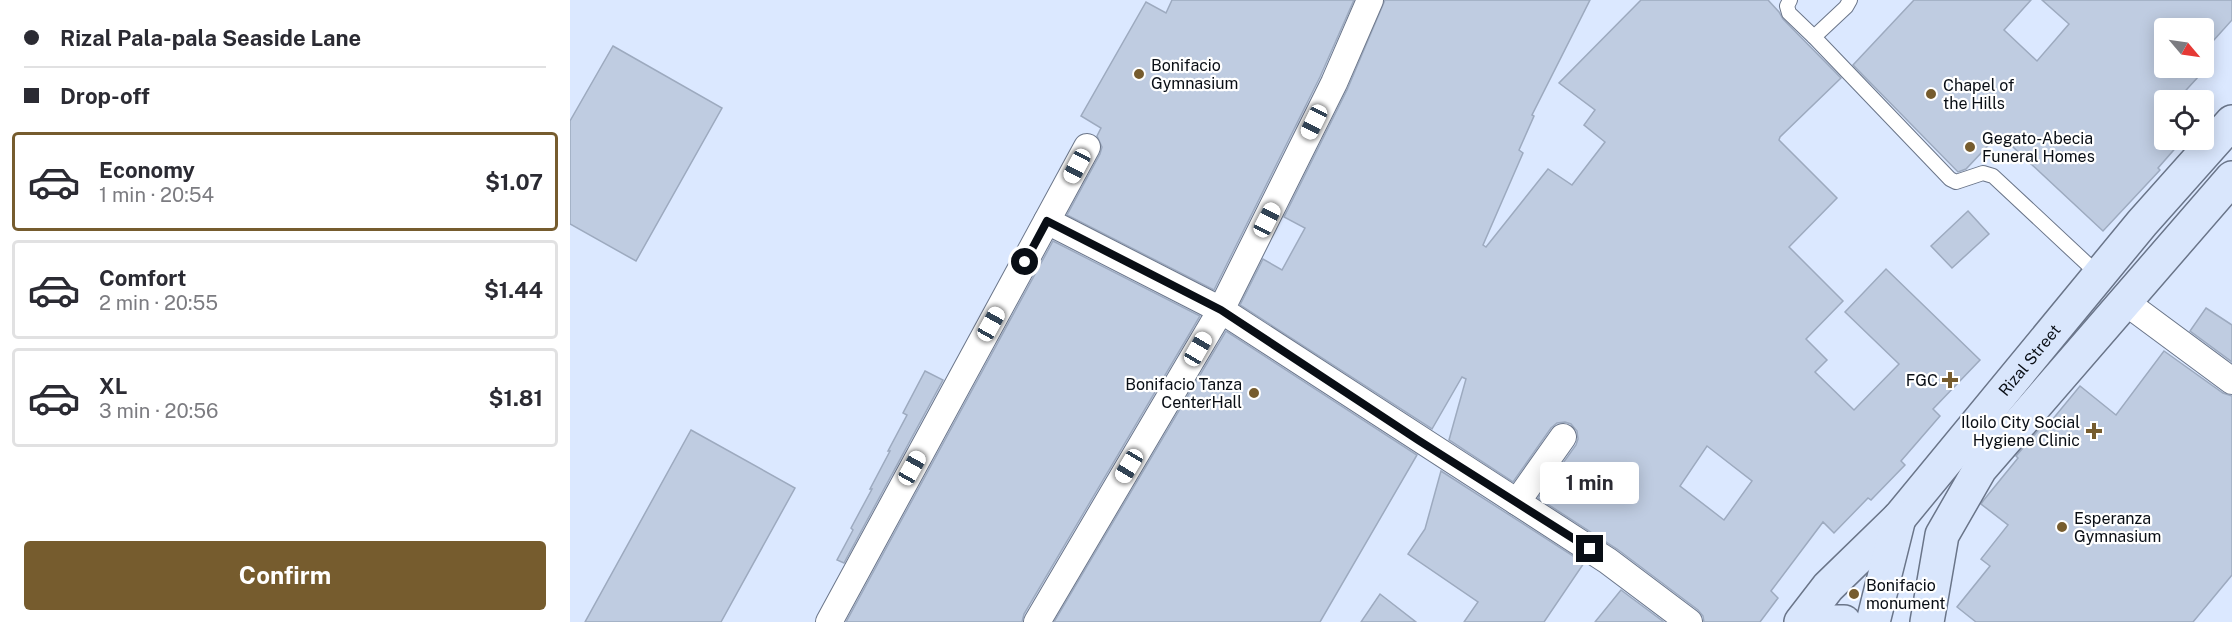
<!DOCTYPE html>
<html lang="en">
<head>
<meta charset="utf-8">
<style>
  :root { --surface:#fff; --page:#f2f2f3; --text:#2b2b33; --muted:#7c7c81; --line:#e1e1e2; --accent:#765c2e }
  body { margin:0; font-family:"Public Sans",sans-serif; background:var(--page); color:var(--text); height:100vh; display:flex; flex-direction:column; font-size:22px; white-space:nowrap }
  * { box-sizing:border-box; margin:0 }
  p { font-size:20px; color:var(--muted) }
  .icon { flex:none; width:33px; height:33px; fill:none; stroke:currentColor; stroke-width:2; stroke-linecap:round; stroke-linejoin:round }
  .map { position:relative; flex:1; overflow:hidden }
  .details { display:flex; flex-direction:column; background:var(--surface); width:570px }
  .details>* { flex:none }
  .hud { display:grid; align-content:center; height:132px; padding:0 24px; background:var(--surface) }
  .needle { width:39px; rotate:119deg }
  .fabs { position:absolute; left:1584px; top:18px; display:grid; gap:12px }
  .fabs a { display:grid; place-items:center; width:60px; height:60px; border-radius:6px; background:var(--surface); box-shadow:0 3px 15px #0003; font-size:30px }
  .end { position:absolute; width:27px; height:27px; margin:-14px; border:8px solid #090e15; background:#fff; box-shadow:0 0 0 3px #fff }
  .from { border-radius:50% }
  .bubble { position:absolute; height:42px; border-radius:6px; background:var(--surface); box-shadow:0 3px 15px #0003; font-size:20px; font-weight:700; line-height:42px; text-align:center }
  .car { position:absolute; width:18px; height:36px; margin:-18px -9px; border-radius:8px; box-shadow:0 0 4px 2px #0007; background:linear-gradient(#fff 24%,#345 0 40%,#fff 0 76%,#345 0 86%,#fff 0) }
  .hud b { display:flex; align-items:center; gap:21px; height:57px; font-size:22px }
  .hud b+b { border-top:2px solid var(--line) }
  .hud i { width:15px; height:15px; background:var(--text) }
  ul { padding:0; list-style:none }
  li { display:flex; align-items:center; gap:18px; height:99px; margin:0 12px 9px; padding:0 12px; border:3px solid var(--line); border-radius:6px }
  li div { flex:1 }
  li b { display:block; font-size:22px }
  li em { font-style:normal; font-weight:700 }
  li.selected { border-color:var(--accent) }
  li>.icon { width:54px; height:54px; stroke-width:1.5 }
  .action { display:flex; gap:12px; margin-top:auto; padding:12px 24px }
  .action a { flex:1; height:69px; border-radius:6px; background:var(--accent); color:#fff; font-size:24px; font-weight:700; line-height:69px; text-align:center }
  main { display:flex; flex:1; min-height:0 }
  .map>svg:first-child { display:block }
  .building { fill:#bfcce1; stroke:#9daabf; stroke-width:1.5; fill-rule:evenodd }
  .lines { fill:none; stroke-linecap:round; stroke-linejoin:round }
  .service-casing { stroke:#6a7589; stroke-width:16 }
  .minor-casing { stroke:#6a7589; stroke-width:28 }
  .secondary-casing { stroke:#6a7589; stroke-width:36 }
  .service { stroke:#fff; stroke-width:14 }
  .minor { stroke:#fff; stroke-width:26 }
  .secondary { stroke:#d9e6fc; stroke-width:33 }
  .route { stroke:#090e15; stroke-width:8 }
  .poi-dot { fill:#765c2e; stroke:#fff; stroke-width:2 }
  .labels { text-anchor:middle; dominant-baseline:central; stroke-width:4.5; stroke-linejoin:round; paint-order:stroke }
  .poi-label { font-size:16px; fill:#090e15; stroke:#fff; text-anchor:start }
  .street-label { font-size:16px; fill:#090e15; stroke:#fff }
</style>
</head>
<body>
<main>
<section class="details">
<div class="hud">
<b><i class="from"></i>Rizal Pala-pala Seaside Lane</b>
<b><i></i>Drop-off</b>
</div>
<ul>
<li class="selected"><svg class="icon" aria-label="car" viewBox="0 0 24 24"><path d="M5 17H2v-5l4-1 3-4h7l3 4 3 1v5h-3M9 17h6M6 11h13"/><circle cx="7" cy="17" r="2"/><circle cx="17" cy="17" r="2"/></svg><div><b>Economy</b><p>1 min · 20:54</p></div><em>$1.07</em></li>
<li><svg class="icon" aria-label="car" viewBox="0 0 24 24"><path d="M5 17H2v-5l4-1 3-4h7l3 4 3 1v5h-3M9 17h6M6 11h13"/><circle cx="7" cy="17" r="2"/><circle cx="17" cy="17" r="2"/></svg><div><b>Comfort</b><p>2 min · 20:55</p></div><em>$1.44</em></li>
<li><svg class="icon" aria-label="car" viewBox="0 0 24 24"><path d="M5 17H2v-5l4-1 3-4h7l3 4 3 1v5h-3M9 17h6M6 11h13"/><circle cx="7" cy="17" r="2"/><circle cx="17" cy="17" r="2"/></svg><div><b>XL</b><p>3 min · 20:56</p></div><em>$1.81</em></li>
</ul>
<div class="action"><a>Confirm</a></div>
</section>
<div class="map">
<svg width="1662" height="622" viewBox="0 0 1662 622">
  <rect width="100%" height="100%" fill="#dbe8ff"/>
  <g class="building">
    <polygon points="602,0 784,0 750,77 644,290 497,215 530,154 532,147 527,136 531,128 511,116 576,2 596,13"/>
    <path d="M 815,0 L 1020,0 L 962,115 L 964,116 L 949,150 L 953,153 L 913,245 L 916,247 L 978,169 L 1002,185 L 1035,142 L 1014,125 L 1025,110 L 989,83 L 1071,0 L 1198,0 L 1209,12 L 1213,19 L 1271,78 L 1210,137 L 1209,140 L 1267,198 L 1219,247 L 1273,301 L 1236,339 L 1257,360 L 1245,372 L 1284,410 L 1329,364 L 1275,312 L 1316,269 L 1410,360 L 1363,409 L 1370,416 L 1331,461 L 1335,465 L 1301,500 L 1298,498 L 1264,533 L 1253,522 L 1201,591 L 1208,598 L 1190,622 L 1134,622 L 1133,616 L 1128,610 L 1047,549 L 968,498 L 1006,445 L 1008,439 L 1007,431 L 1001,424 L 995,422 L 987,423 L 981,428 L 943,482 L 879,440 L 896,379 L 892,377 L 862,429 L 670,305 L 693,259 L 712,270 L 735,228 L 714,217 L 777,90 ZM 1137,446 L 1182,481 L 1154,520 L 1110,486 Z"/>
    <polygon points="1344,0 1461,0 1434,30 1467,61 1499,24 1472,0 1662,0 1662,20 1634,51 1634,28 1594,28 1594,68 1634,68 1634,58 1640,64 1607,100 1594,100 1594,114 1586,123 1594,131 1594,140 1604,140 1609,144 1588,168 1590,170 1533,231 1429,134 1396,169 1388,172 1283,65"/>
    <polygon points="43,46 152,108 66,261 0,224 0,121"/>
    <polygon points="1398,211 1419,234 1382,268 1361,246"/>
    <polygon points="483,241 630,316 454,614 452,622 276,622"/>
    <polygon points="1636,308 1662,325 1662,362 1620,331"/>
    <polygon points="656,331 847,455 750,622 484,622"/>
    <polygon points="1594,351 1653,393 1662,396 1662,575 1623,622 1406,622 1387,607 1420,566 1411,559 1438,525 1411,504 1413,501 1448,458 1446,456 1479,418 1482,420 1510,386 1546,415"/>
    <polygon points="355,371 373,380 274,563 267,560 283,530 281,528 302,489 300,489 320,451 318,451 337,415 333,413"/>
    <polygon points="121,430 225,488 151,622 15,622"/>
    <polygon points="871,471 1014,563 974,622 894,622 908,602 838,554 855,529"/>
    <polygon points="1051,590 1094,622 1025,622"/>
    <polygon points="810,594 846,622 791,622"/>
  </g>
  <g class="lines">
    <defs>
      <g id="service">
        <polyline points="1220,0 1217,6 1219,13 1244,37 1380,179 1386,182 1413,173 1423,176 1529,275"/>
        <polyline points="1244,37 1276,7 1280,0"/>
      </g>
      <g id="minor">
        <polyline points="477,221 651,310 1038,561 1119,622"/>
        <polyline points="1554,301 1662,381"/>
        <polyline points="947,502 993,437"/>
        <polyline points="259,622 517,147"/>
        <polyline points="467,622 651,310 764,83 800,0"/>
      </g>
      <g id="secondary">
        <path id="s1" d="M 1231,622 L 1258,587 L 1330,517 L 1572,223 L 1662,122"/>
        <polyline points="1257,622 1274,622"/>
        <polyline points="1303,622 1329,518"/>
        <polyline points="1357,622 1372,535 1410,469 1662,178"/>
      </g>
    </defs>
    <use href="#service" class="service-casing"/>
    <use href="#minor" class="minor-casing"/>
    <use href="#secondary" class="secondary-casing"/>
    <use href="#service" class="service"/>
    <use href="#minor" class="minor"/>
    <use href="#secondary" class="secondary"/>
  </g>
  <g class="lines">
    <polyline class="route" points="455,262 477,221 651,310 848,440 1020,549"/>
  </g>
  <g class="poi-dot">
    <circle cx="569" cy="74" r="6"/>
    <circle cx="1361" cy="94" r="6"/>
    <circle cx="1400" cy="147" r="6"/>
    <path d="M1377 371h6v6h6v6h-6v6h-6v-6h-6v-6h6z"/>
    <circle cx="684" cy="393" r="6"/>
    <path d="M1521 422h6v6h6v6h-6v6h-6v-6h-6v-6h6z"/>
    <circle cx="1492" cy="527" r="6"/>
    <circle cx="1284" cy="594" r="6"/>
  </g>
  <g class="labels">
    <g class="poi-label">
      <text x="581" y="65">Bonifacio<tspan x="581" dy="18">Gymnasium</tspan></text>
      <text x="1373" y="85">Chapel of<tspan x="1373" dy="18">the Hills</tspan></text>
      <text x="1412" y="138">Gegato-Abecia<tspan x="1412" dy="18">Funeral Homes</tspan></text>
      <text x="1368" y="380" text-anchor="end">FGC</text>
      <text x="672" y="384" text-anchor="end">Bonifacio Tanza<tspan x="672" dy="18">CenterHall</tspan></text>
      <text x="1510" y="422" text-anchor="end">Iloilo City Social<tspan x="1510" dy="18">Hygiene Clinic</tspan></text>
      <text x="1504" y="518">Esperanza<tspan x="1504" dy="18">Gymnasium</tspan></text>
      <text x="1296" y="585">Bonifacio<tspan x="1296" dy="18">monument</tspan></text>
    </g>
    <g class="street-label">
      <text stroke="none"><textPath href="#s1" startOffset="348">Rizal Street</textPath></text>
    </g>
  </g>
</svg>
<div class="fabs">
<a><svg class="needle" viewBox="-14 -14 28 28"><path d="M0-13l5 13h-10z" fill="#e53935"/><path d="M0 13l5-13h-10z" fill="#7c7c81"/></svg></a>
<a><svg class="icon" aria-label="locate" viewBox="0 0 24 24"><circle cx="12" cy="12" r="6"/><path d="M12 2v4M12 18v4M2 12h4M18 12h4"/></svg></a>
</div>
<i class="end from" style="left:455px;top:262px"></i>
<i class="end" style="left:1020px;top:549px"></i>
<div class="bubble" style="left:970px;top:462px;width:99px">1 min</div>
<i class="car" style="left:744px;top:122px;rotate:206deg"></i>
<i class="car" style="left:507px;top:166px;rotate:208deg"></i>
<i class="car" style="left:697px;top:220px;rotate:27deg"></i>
<i class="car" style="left:421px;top:324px;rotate:29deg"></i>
<i class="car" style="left:628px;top:349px;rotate:30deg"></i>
<i class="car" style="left:559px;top:466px;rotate:211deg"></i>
<i class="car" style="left:342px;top:468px;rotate:29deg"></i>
</div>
</main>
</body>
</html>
